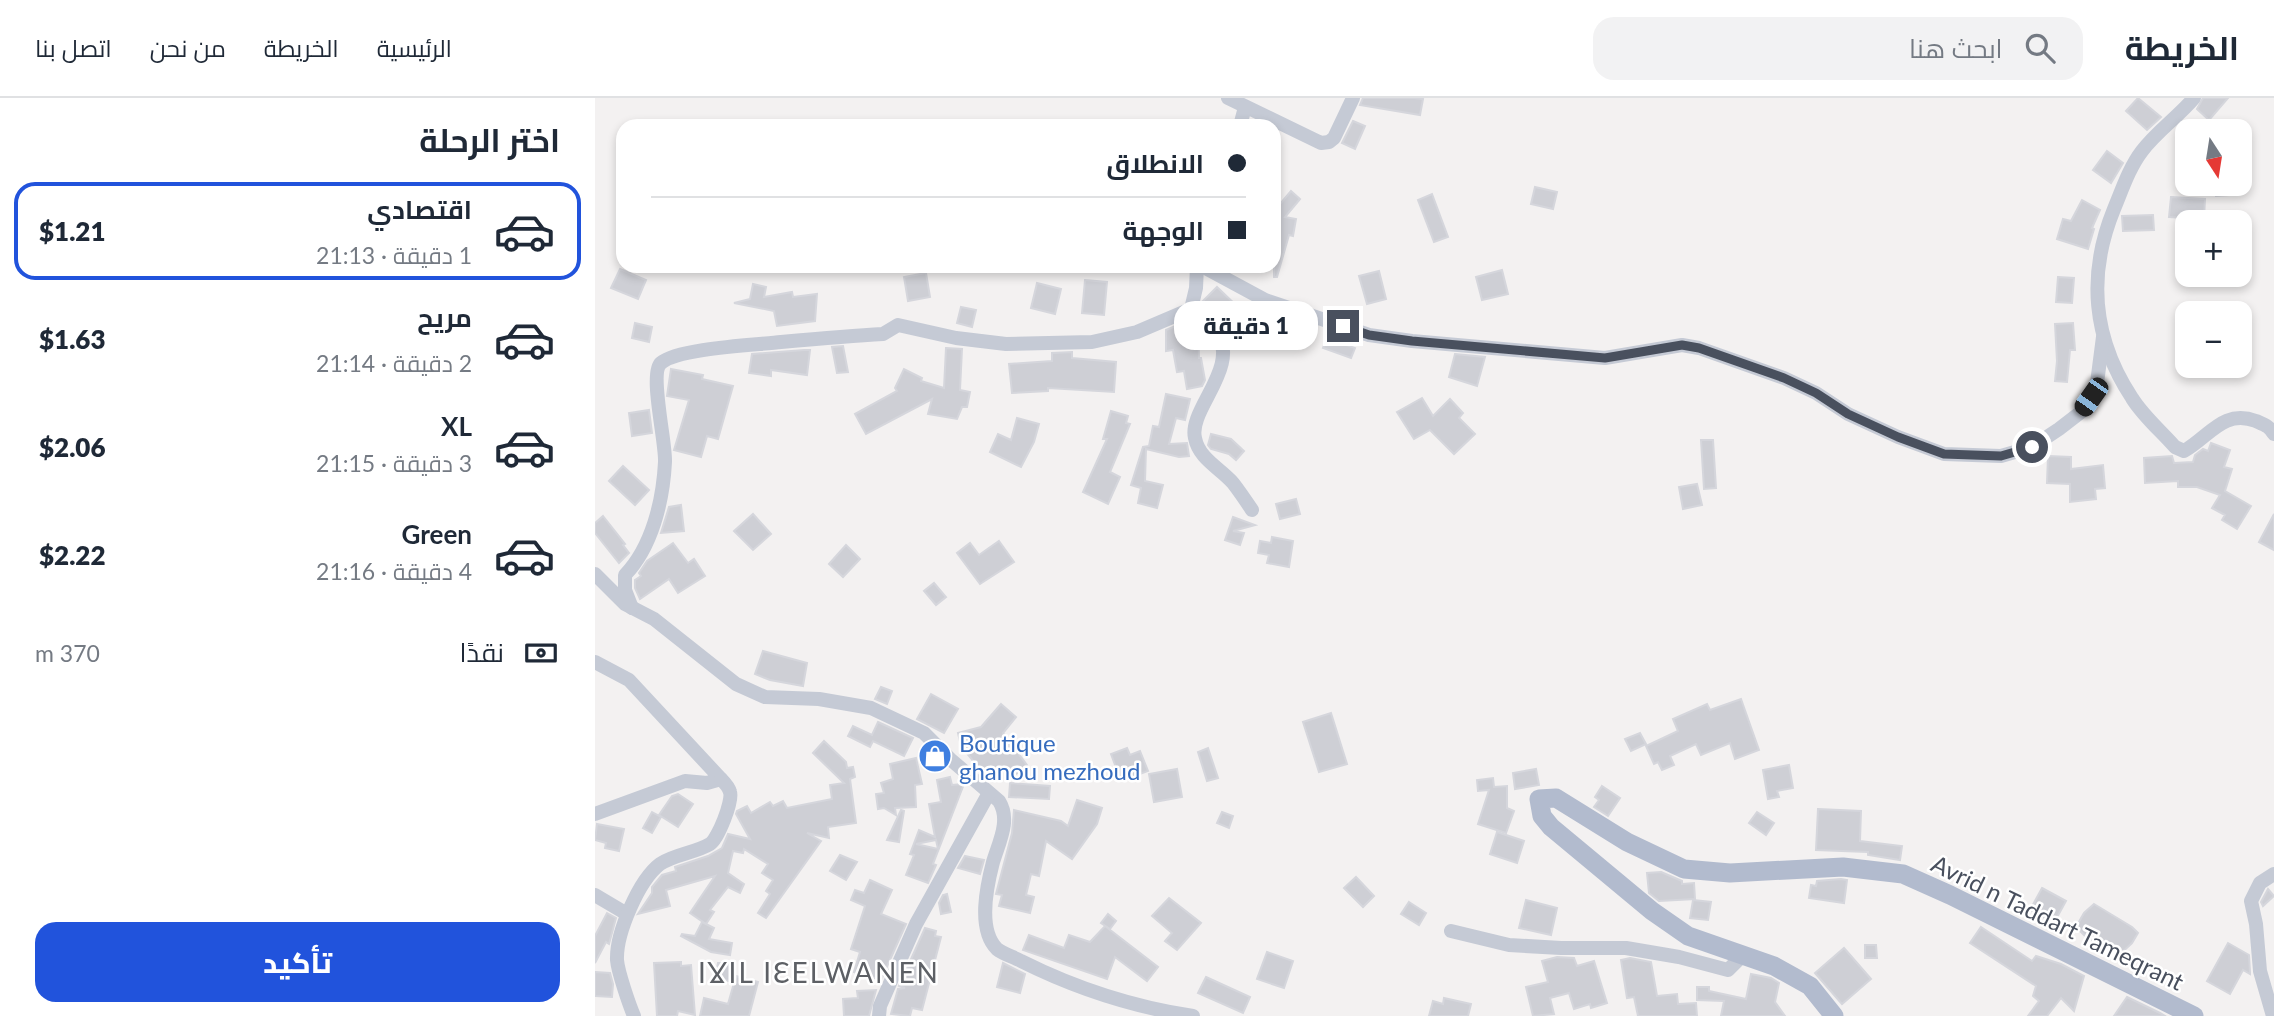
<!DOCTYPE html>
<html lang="ar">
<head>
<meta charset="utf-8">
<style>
  :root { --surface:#fff; --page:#f2f2f3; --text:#1f2937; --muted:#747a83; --line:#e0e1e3; --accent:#2153dc }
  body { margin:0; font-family:Lato,Cairo,sans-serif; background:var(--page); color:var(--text); direction:rtl; height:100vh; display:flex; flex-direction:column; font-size:26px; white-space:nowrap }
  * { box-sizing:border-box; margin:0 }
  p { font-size:23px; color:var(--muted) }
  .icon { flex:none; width:38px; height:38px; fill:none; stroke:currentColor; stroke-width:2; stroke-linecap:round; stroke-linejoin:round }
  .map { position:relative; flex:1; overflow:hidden; direction:ltr }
  .panel { display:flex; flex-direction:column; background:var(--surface); width:595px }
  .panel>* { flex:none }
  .guide { position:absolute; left:21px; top:21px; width:665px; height:154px; border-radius:21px; box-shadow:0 4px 10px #0003; direction:rtl; display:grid; align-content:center; height:154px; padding:0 35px; background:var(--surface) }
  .needle { width:46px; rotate:168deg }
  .controls { position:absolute; left:1580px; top:21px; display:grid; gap:14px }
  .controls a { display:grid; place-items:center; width:77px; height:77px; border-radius:14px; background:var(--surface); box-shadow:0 4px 10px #0003; font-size:35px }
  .end { position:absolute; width:32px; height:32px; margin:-16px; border:9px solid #49505e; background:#fff; box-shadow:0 0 0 4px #fff }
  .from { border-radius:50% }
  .bubble { position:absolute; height:49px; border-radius:21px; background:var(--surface); box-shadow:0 4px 10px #0003; font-size:23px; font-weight:800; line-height:49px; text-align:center; direction:rtl }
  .car { position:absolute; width:21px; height:42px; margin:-21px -10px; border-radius:9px; box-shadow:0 0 5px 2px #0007; background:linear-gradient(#222 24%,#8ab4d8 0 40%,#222 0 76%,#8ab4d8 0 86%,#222 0) }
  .guide b { display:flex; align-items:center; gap:24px; height:66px; font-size:26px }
  .guide b+b { border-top:2px solid var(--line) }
  .guide i { width:18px; height:18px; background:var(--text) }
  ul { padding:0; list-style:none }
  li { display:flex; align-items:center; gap:21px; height:98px; margin:0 14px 10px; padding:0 21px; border:4px solid transparent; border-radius:21px }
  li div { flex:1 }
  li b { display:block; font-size:26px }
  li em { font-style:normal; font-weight:800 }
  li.on { border-color:var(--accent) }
  li>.icon { width:63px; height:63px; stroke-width:1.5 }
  h2 { padding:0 35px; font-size:32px; line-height:84px }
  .pay { display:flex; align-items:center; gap:18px; height:77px; padding:0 35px; font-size:26px }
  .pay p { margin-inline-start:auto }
  .action { display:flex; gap:14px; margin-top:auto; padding:14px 35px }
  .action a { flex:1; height:80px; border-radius:21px; background:var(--accent); color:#fff; font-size:28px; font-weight:800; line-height:80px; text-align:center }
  header { display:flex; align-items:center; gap:42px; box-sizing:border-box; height:98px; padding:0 35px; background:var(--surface); border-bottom:2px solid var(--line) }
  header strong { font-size:33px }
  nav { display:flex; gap:38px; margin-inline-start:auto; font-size:24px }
  .search { width:490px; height:63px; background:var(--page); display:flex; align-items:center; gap:18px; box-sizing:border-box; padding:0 24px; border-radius:21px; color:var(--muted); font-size:26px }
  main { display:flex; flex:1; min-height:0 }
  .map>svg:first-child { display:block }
  .building { fill:#cecfd5; stroke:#d5d6dc; stroke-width:2; fill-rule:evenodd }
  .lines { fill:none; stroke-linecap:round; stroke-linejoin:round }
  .minor { stroke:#c5cad5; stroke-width:14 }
  .major { stroke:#b2bbce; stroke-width:19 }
  .route { stroke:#49505e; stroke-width:9 }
  .labels { text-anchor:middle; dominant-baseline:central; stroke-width:5; stroke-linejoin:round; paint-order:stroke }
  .shop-label { font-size:24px; fill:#366cbe; stroke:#fff; text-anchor:start }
  .street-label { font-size:24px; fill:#49505e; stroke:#fff }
  .quarter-label { font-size:28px; letter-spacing:2px; fill:#5d6065; stroke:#fff }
</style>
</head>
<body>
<header>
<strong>الخريطة</strong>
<div class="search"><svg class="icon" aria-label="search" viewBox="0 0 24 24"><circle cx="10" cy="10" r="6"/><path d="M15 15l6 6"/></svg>ابحث هنا</div>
<nav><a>الرئيسية</a><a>الخريطة</a><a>من نحن</a><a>اتصل بنا</a></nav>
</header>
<main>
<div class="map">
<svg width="1679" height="918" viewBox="0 0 1679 918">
  <rect width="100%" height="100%" fill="#f3f1f1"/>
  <g class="building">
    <polygon points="768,0 819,0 828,1 825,17 765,7"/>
    <polygon points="1543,0 1566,19 1552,32 1531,13"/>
    <polygon points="1608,0 1633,0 1614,22 1602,11"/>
    <polygon points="758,23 770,28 760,51 747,45"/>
    <polygon points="1512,53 1528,65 1516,85 1498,72"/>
    <polygon points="1620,86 1646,86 1647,96 1621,98"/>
    <polygon points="940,89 962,94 958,111 936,106"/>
    <polygon points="696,93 705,101 690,119 701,121 698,138 694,137 682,179 679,179 679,113"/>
    <polygon points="837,96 853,139 839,144 823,102"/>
    <polygon points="1576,99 1610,101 1609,121 1574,119"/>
    <polygon points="1487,102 1505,112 1497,130 1499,131 1493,151 1462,141 1468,121 1476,123"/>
    <polygon points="1558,117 1559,132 1528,133 1527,118"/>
    <polygon points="25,171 51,182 43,201 16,190"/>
    <polygon points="907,172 913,196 887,202 881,179"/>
    <polygon points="784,173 791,201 772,206 764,178"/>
    <polygon points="331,175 335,199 313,203 309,179"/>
    <polygon points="1463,179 1479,180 1477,205 1461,204"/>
    <polygon points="490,182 512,184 509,217 487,215"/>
    <polygon points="442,185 466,191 460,216 436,210"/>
    <polygon points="158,186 171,189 169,199 197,194 198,199 222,196 220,223 182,228 179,213 139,205 155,201"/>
    <polygon points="622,189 646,212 632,226 608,203"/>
    <polygon points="366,209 381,212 377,229 362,225"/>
    <polygon points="595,222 603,228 604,260 606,260 610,282 607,288 592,291 589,273 582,274 578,252 571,253 571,232"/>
    <polygon points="40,225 57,229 54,244 37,240"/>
    <polygon points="1478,225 1480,252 1475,252 1472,284 1460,283 1462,263 1460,226"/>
    <polygon points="732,240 760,250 756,260 728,250"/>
    <polygon points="248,248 253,274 242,275 237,249"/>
    <polygon points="351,250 367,251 365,292 375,294 372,309 367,309 362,321 333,316 337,301 271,336 260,316 302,293 300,290 309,271 327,280 326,283 349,290"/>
    <polygon points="209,252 215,252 212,277 176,272 176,278 154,275 157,256"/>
    <polygon points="477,254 477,260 521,264 519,294 453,290 453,293 417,295 414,266 457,263 457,255"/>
    <polygon points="860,256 890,259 882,288 854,279"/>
    <polygon points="76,271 108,277 107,281 138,288 123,341 112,338 106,359 79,352 94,302 72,298"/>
    <polygon points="571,296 595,301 590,322 581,320 574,346 592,345 594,358 584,359 551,351 550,383 568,387 562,410 543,405 546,390 536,387 548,349 554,348 558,328 564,329"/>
    <polygon points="827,300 838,318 855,301 868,315 864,320 880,336 859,356 835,332 819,341 802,314"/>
    <polygon points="54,312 57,335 37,338 34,315"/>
    <polygon points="516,313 533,318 531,325 535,326 515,374 525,379 513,406 488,394 512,341 508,341"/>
    <polygon points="422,320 444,326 439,344 426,369 395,354 403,336 416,342"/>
    <polygon points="616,336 636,341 649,353 641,362 634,356 616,351 613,347"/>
    <polygon points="1106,342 1118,342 1121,390 1109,391"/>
    <polygon points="1616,345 1635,352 1629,369 1637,371 1630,393 1656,408 1642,431 1627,422 1630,417 1617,410 1625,397 1602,389 1583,389 1583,383 1550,385 1549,360 1577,358 1579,365 1598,364 1600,357 1608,351 1613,353"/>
    <polygon points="1453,358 1476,359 1476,371 1508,367 1510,390 1500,391 1501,401 1475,404 1475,386 1452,385"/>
    <polygon points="28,368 54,392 40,407 14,383"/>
    <polygon points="1102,386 1107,407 1088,411 1084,389"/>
    <polygon points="701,401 705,416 685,421 681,406"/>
    <polygon points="86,407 89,433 66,435 74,409"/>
    <polygon points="158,416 176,436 158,452 139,433"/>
    <polygon points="1679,416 1679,452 1664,444"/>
    <polygon points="8,418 30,446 28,447 34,455 24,465 0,435 0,425"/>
    <polygon points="638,419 660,427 638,433 649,435 645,447 630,442"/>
    <polygon points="677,439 698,443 694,469 672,465 674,457 663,455 665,443 676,445"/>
    <polygon points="404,443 419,464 385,486 362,455 375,445 384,457"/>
    <polygon points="78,445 93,465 99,461 110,478 83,495 74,481 45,501 40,490 40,482 46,478 44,475 52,463"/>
    <polygon points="251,447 265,461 248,479 234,466"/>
    <polygon points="339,485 351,499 341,507 329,493"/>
    <polygon points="168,553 212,565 208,588 175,582 160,576"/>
    <polygon points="286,589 297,593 292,606 280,601"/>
    <polygon points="336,596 363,611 349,635 322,621"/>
    <polygon points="1146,601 1164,652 1140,661 1135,645 1106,657 1101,646 1075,658 1079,667 1067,672 1063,664 1059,666 1051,648 1083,633 1078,621 1112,606 1115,612"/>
    <polygon points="406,606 421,619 408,635 432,667 416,680 406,668 392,680 366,648 363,635 386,629"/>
    <polygon points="736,615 752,666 724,674 708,624"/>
    <polygon points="283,624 318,640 309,658 278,643 275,649 253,638 258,628 277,637"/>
    <polygon points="1045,635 1051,646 1036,653 1030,641"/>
    <polygon points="229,643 251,664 252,670 258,669 260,679 255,681 261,725 233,729 234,740 212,735 226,743 171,820 163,815 175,796 171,793 178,782 167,775 173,766 149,751 148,755 138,753 133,775 149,786 145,795 133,789 115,812 119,814 111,826 95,815 120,778 71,792 75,808 43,816 57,795 57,789 67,777 81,773 80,769 113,758 127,750 133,736 155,741 141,716 142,713 152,708 156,715 175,704 178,708 188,703 192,710 237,701 235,687 249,685 218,655"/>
    <polygon points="532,650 535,657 545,653 553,673 526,683 516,656"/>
    <polygon points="613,650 623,680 612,683 603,654"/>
    <polygon points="321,660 327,686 320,687 321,709 300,710 301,717 289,710 283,711 281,696 289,695 286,685 298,681 295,666"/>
    <polygon points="1194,667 1198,690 1182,693 1184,699 1173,701 1168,672"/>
    <polygon points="582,671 587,699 559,704 554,676"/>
    <polygon points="941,671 944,687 920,691 918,675"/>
    <path d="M 355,679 L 357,687 L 369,686 L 338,766 L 341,767 L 333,785 L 311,777 L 319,757 L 315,756 L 324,732 L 340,739 L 334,706 L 346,704 L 342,682 ZM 341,742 L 343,751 L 321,746 Z"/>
    <polygon points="898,680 899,689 912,688 912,710 919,713 911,735 883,726 894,692 883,693 882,682"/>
    <polygon points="415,685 455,688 454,701 414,699"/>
    <polygon points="1007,688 1025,700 1013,718 999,709 1004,702 1000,699"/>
    <polygon points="83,696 98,706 83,729 64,717 77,698"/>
    <polygon points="482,702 507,710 502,726 477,761 451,743 444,778 436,776 431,797 439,799 435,815 404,808 407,797 401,796 417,735 419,712 466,723 473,728"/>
    <polygon points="1223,711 1266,713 1265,743 1307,748 1305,762 1273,757 1273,754 1221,752"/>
    <polygon points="306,712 309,713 304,744 292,742"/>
    <polygon points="57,714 66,719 57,735 48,730"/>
    <polygon points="627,714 638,718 634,730 622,725"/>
    <polygon points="1162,714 1179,725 1171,737 1154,725"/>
    <polygon points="2,726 29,731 24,753 10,750 11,745 0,742"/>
    <polygon points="902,734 929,743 922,765 895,756"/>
    <polygon points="245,757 262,764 251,782 235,773"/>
    <polygon points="370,758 389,762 385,776 363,770"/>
    <polygon points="1066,774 1087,783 1087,786 1099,785 1100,801 1064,803 1054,795 1052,775"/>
    <polygon points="761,779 779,798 768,809 749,790"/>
    <polygon points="1246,781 1252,782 1249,805 1214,800 1216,787 1221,788 1222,783"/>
    <polygon points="275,782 297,792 286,816 311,826 286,882 259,874 265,854 256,851 270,808 256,802 260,792 269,795"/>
    <polygon points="1447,790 1471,803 1459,825 1435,812"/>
    <polygon points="1673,791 1679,798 1668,808 1666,804"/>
    <polygon points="352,796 356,814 346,816 344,805 348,797"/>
    <polygon points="574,800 606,825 582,852 570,843 577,835 557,818"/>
    <polygon points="931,802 962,810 956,837 924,830"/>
    <polygon points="1098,802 1116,804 1113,822 1095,820"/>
    <polygon points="814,804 831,815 824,827 806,816"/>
    <polygon points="1499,806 1537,829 1543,835 1537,845 1523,858 1491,839 1481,829 1489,815"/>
    <polygon points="12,815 21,820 14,846 11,844 0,865 0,838"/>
    <polygon points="513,816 521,823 515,831 506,825"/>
    <polygon points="107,824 119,830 114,841 137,845 135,857 116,854 86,838 87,836 100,838"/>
    <polygon points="510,828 563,869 552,883 520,859 512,881 428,852 434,837 469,850 474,837 495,844"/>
    <polygon points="1386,829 1437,863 1441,858 1466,866 1489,878 1479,913 1466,900 1452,918 1433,918 1444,903 1438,898 1441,888 1375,845"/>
    <polygon points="330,830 341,833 340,838 346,839 327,912 317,910 315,918 296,916 303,891 310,890 304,888"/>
    <polygon points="1633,845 1654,857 1655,874 1655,876 1648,872 1635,896 1612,883"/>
    <polygon points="1270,847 1281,847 1282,860 1270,860"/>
    <polygon points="1249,850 1276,881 1247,906 1220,875"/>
    <polygon points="672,854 698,863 689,890 662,881"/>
    <polygon points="962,859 979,860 982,868 999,863 1012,905 996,910 995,906 979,911 974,895 955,900 959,916 938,918 931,889 953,884 947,863"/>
    <polygon points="1035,860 1056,864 1062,898 1082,896 1083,906 1101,905 1102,918 1043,918 1039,899 1032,900 1026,862"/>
    <polygon points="86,864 86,868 96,867 100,917 83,913 82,918 62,918 59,865"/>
    <polygon points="123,865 134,865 133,867 137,868 134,883 120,880"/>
    <polygon points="408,865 430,876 425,895 402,889"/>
    <polygon points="0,874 15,875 18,886 17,899 0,898"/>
    <polygon points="1156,876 1176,880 1184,885 1180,904 1190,918 1126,918 1129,903 1102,902 1102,889 1114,889 1114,893 1151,901"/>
    <polygon points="141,878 163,884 154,918 105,918 109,900 133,906"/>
    <polygon points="611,879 655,899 648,915 603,895"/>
    <polygon points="281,892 274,918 249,918 248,901 263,900 262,893"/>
    <polygon points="1532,899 1565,915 1570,918 1519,918"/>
    <polygon points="849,900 876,906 873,918 834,918 838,903 848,906"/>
  </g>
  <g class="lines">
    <g class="minor">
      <polyline points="633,0 726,45 734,44 739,40 758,0"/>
      <path d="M 1599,0 C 1583,19 1562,33 1547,53 C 1534,70 1527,92 1519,111 C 1492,177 1498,241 1537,300 C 1548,318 1566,333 1580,349 L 1589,353 C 1615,338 1628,311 1661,323 C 1670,327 1674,328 1679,336"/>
      <polyline points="645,28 650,9"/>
      <polyline points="607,168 670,202 774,237 817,243 1010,260 1087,247 1104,250 1189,280 1221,295 1253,316 1303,339 1349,356 1406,358 1437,349 1464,331 1486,314 1496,299 1502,285 1508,239"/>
      <path d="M 596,211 C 604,217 615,224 621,232 C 647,269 593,311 600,340 C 604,361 625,370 638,385 C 645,394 651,403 657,412"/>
      <path d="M 0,476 L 30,506 L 59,521 L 141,586 L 170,599 L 224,601 L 276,610 L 329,635 L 355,661 L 404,703 C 416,722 404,744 398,764 C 392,787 382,831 402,851 C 408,856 419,859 426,863 C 480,890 538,909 598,918"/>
      <path d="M 37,510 L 30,492 L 30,477 C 57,449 68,403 70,364 C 71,344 54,275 66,265 C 83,250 162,247 186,244 C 220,241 254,238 288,236 L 303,227 L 361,240 L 411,246 L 497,244 L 542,234 L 596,211 L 601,190 L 602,168"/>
      <polyline points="0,564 34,582 126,681 112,685 90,683 0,716"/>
      <polyline points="0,797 32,816"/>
      <polyline points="856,833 914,847 966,850 1031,850 1084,859 1133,872 1148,857"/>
      <path d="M 39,918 C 34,906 23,874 22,862 C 21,835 44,782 65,766 C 80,756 100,755 115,746 C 123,741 138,703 135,694 C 134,690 129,684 126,681"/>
      <polyline points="284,918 285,908 321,826 394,695"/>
      <polyline points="1678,918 1665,873 1661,826 1656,803 1665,785 1679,776"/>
    </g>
    <polyline class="major" points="1239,918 1215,888 1179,868 1093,838 1057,813 956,729 947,718 944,701 961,700 1032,744 1089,771 1135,775 1248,769 1308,776 1355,797 1599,918"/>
  </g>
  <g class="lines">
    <polyline class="route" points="748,228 774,237 817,243 1010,260 1087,247 1104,250 1189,280 1221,295 1253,316 1303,339 1349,356 1406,358 1437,349"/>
  </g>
  <defs>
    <symbol id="shop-disc" viewBox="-11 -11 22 22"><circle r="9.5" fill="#3f7fe0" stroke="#fff"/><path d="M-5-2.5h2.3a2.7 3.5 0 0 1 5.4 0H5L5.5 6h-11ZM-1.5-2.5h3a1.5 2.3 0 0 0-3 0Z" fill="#fff"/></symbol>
  </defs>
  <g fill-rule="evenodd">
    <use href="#shop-disc" x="321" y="639" width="38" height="38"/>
  </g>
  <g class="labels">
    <g class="shop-label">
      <text x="364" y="644">Boutique<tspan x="364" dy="28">ghanou mezhoud</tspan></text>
    </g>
    <g class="street-label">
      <text transform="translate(1463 824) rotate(26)">Avrid n Taddart Tameqrant</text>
    </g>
    <g class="quarter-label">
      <text x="224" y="874">IƔIL IƐELWANEN</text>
    </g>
  </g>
</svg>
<div class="controls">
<a><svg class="needle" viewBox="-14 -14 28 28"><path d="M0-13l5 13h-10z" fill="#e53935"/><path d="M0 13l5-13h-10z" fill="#747a83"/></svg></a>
<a>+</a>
<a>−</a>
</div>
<i class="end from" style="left:1437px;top:349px"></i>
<i class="end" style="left:748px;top:228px"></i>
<div class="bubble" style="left:579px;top:203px;width:144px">1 دقيقة</div>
<i class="car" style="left:1496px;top:299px;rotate:215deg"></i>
<div class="guide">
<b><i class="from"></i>الانطلاق</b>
<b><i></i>الوجهة</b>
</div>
</div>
<section class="panel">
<h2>اختر الرحلة</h2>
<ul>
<li class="on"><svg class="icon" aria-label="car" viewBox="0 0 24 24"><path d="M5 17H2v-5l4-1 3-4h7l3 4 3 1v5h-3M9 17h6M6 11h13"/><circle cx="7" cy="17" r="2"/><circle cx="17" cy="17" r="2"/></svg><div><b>اقتصادي</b><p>1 دقيقة · 21:13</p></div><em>$1.21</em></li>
<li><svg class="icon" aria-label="car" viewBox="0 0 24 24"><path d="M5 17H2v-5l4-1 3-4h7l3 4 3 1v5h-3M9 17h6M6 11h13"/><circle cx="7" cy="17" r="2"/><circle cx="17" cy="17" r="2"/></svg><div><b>مريح</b><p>2 دقيقة · 21:14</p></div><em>$1.63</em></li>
<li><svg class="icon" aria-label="car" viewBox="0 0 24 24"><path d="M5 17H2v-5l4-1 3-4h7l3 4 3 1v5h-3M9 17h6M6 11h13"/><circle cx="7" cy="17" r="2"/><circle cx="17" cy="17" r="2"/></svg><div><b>XL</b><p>3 دقيقة · 21:15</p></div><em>$2.06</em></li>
<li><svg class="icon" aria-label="car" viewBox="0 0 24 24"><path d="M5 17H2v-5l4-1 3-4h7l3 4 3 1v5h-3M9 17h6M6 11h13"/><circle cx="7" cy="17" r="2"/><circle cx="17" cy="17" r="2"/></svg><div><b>Green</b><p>4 دقيقة · 21:16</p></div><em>$2.22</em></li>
</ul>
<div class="pay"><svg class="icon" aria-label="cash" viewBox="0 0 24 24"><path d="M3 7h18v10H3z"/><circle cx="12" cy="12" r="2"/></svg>نقدًا<p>370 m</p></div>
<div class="action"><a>تأكيد</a></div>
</section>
</main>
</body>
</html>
